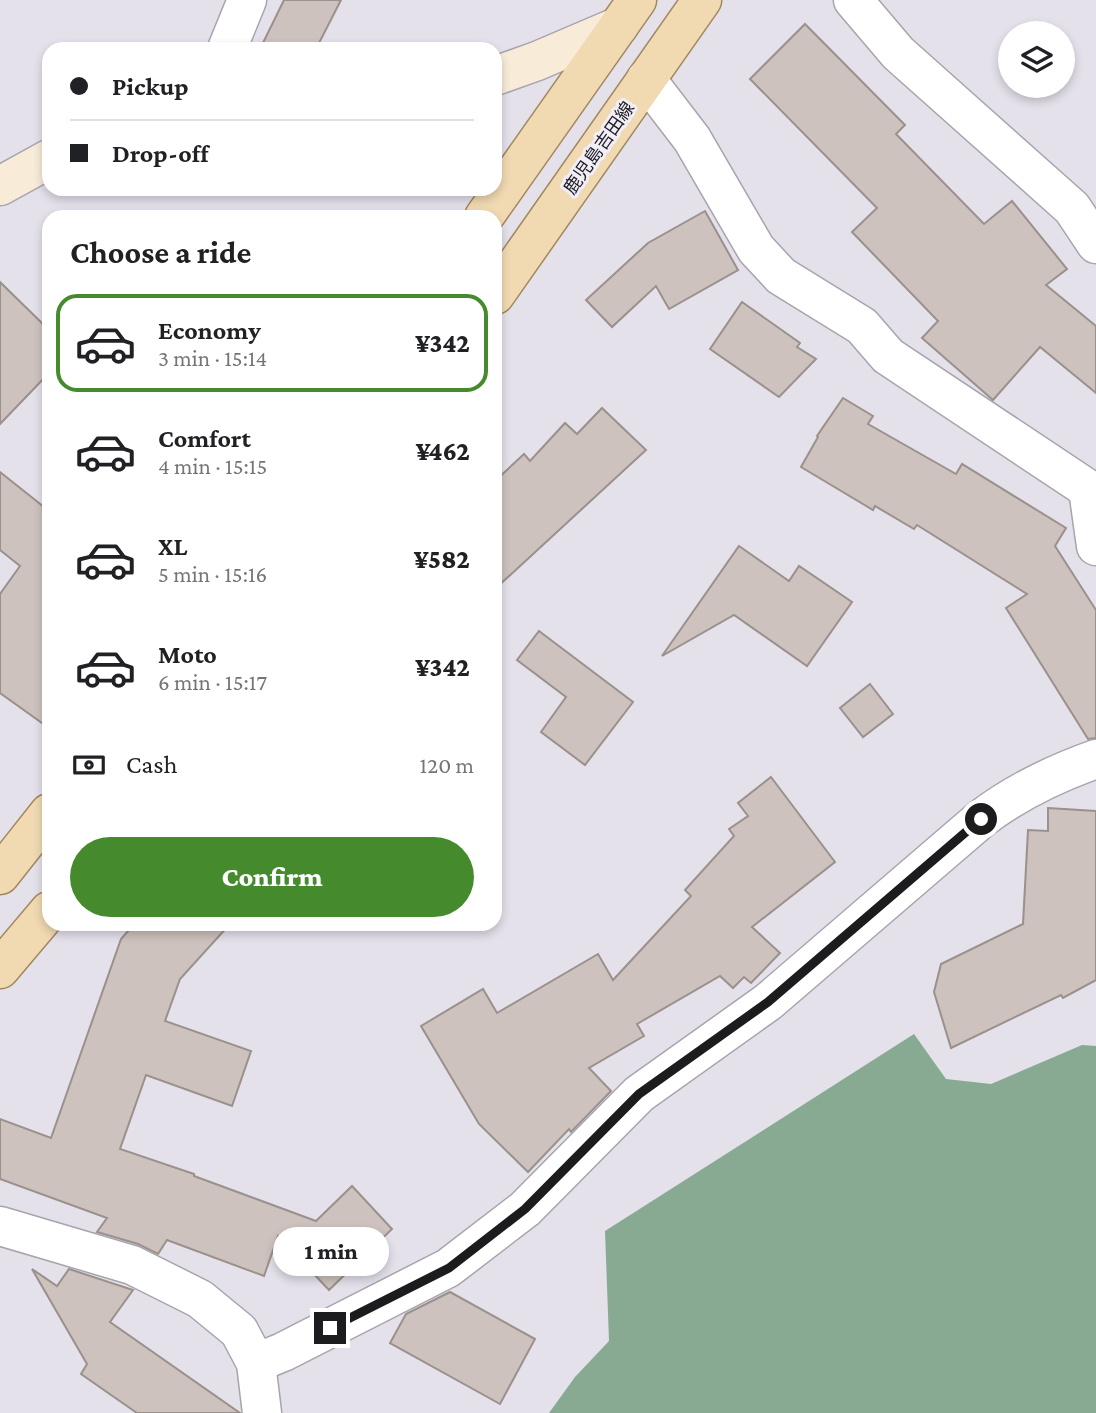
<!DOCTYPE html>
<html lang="en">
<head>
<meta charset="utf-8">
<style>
  :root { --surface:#fff; --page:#f2f2f2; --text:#202124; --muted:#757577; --line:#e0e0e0; --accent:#468a2e }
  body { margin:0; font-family:"Crimson Pro","Noto Sans JP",serif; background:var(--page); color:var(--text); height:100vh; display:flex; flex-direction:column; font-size:26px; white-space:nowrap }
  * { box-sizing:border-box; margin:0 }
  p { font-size:23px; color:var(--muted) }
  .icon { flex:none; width:38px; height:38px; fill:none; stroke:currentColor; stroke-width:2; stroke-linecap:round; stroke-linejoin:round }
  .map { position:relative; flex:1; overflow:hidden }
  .side { position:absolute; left:42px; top:210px; width:460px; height:721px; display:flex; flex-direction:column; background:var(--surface); border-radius:21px; box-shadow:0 4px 10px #0003 }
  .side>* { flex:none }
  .hud { position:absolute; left:42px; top:42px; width:460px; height:154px; border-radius:21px; box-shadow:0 4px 10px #0003; display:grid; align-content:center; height:154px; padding:0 28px; background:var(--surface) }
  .tools { position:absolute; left:998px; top:21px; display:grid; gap:14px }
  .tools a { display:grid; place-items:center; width:77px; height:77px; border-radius:50%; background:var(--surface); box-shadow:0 4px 10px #0003; font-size:35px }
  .end { position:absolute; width:32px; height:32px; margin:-16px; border:9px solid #1c1b1e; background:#fff; box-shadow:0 0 0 4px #fff }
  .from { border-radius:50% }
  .bubble { position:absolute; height:49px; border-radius:24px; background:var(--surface); box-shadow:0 4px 10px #0003; font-size:23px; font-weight:800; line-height:49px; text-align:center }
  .hud b { display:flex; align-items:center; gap:24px; height:66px; font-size:26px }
  .hud b+b { border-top:2px solid var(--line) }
  .hud i { width:18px; height:18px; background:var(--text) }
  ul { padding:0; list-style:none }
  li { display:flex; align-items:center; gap:21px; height:98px; margin:0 14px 10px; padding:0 14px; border:4px solid transparent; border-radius:21px }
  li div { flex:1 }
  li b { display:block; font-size:26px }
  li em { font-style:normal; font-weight:800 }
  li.on { border-color:var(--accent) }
  li>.icon { width:63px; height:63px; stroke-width:1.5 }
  h2 { padding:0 28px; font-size:32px; line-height:84px }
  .pay { display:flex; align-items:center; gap:18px; height:77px; padding:0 28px; font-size:26px }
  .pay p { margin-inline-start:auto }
  .cta { display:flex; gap:14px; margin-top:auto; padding:14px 28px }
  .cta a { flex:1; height:80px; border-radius:42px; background:var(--accent); color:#fff; font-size:28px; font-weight:800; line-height:80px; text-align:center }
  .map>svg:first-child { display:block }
  .forest { fill:#88aa93 }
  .building { fill:#cdc2be; stroke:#9a908c; stroke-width:2 }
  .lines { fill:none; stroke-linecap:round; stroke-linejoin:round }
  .street-casing { stroke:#a7a4ad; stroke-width:41 }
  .secondary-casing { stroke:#a7a4ad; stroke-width:41 }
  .primary-casing { stroke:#a1875d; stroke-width:41 }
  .street { stroke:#fff; stroke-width:38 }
  .secondary { stroke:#f8ecd9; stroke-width:38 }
  .primary { stroke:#f1dab2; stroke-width:38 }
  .route { stroke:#1c1b1e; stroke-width:9 }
  .labels { text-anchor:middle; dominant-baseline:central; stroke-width:6; stroke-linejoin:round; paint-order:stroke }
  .street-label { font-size:18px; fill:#1c1b1e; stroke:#f1eef8 }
</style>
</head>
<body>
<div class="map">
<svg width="1096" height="1413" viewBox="0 0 1096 1413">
  <rect width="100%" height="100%" fill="#e4e1eb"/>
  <polygon class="forest" points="914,1034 946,1079 991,1084 1082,1045 1096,1046 1096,1413 549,1413 575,1377 609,1341 605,1231"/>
  <g class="building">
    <polygon points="284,0 341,0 316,49 260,49"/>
    <polygon points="805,24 905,125 896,134 984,224 1012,201 1067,269 1046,285 1096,326 1096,393 1040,347 993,400 922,338 938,321 852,232 877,208 750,79"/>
    <polygon points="705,211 738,270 669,309 656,286 612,327 586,300 648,243"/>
    <polygon points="0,282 49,330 49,373 0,424"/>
    <polygon points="742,302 800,343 797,347 816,359 779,397 710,349"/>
    <polygon points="843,398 873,416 868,424 956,474 962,464 1066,528 1055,546 1096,610 1096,738 1088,739 1006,608 1027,594 917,525 914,529 875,506 873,510 801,467 818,437 817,436"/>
    <polygon points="602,408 646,450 495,589 495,481 524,454 530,461 565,423 577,434"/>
    <polygon points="0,472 49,511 49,728 0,693 0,594 20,566 0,550"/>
    <polygon points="739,546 789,581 799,566 852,602 807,666 734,615 662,656"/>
    <polygon points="539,631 633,702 585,765 541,732 566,697 517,660"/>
    <polygon points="870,684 893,714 863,737 840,708"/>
    <polygon points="771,777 835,862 752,927 780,953 751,983 744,977 733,988 720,976 637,1024 644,1036 589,1068 611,1091 571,1132 569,1129 528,1172 479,1124 421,1026 483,989 497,1013 598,954 613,980 691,896 685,890 734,836 729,829 748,816 738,803"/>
    <polygon points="1048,808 1096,811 1096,980 1063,998 1061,995 951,1048 934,992 941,964 1023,924 1028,830 1048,831"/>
    <polygon points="134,924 230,924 180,979 165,1021 251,1051 232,1106 146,1075 120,1149 194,1174 194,1176 316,1221 352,1186 392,1229 329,1290 278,1236 264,1276 167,1240 158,1254 138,1244 97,1232 107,1218 0,1179 0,1119 51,1138 121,939"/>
    <polygon points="32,1269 57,1286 69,1269 133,1290 110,1322 240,1413 137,1413 81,1374 87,1364"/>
    <polygon points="450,1292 535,1339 500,1404 390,1343 406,1314"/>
  </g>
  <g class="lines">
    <defs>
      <g id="street">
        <polyline points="853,0 898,53 1072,208 1096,244"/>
        <polyline points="227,49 247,0"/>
        <polyline points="646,79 692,139 756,249 781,276 862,326 888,356 1088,489 1096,546"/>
        <polyline points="0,1226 132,1265 200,1299 239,1331 256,1363 262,1413"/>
        <path d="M 256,1363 L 283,1352 L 448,1268 L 525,1209 L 639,1094 L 768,1002 L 981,819 C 1016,792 1054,774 1096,759"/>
      </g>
      <g id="secondary">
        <polyline points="495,76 537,61 619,26"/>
        <polyline points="0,186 49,159"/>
      </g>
      <g id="primary">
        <polyline points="484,217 637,0"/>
        <polyline points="495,295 702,0"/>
        <polyline points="0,875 49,813"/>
        <polyline points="0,969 49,911"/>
      </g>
    </defs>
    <use href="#street" class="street-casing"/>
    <use href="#secondary" class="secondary-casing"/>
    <use href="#primary" class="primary-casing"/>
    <use href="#street" class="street"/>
    <use href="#secondary" class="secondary"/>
    <use href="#primary" class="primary"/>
  </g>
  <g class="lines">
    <polyline class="route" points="330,1328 449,1268 525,1209 639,1094 768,1002 981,819"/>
  </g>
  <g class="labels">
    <g class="street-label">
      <text transform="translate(599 148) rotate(-55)">鹿児島吉田線</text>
    </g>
  </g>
</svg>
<div class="tools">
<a><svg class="icon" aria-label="layers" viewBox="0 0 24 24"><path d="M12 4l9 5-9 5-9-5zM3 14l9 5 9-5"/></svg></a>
</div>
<i class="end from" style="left:981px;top:819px"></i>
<i class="end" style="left:330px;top:1328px"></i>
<div class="bubble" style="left:273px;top:1227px;width:116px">1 min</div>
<div class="hud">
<b><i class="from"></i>Pickup</b>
<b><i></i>Drop-off</b>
</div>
<section class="side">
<h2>Choose a ride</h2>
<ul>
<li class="on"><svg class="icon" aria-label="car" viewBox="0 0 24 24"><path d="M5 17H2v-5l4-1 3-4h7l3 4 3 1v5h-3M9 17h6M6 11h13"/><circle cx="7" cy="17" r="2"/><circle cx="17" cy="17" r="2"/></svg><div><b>Economy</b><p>3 min · 15:14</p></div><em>¥342</em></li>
<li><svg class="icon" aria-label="car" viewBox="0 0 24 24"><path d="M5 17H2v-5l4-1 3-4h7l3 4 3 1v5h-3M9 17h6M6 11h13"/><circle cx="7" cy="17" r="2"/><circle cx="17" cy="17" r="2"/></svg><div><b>Comfort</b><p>4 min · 15:15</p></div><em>¥462</em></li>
<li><svg class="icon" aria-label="car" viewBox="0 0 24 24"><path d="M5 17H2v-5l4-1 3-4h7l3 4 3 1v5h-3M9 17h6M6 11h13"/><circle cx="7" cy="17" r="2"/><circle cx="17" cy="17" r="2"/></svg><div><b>XL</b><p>5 min · 15:16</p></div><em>¥582</em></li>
<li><svg class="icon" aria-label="car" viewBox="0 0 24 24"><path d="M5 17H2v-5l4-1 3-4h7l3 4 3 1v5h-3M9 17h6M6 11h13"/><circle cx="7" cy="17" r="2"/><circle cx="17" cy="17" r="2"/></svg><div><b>Moto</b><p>6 min · 15:17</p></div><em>¥342</em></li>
</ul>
<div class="pay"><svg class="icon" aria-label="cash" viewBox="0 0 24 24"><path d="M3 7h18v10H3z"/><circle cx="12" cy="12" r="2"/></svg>Cash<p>120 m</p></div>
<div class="cta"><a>Confirm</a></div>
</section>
</div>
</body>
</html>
